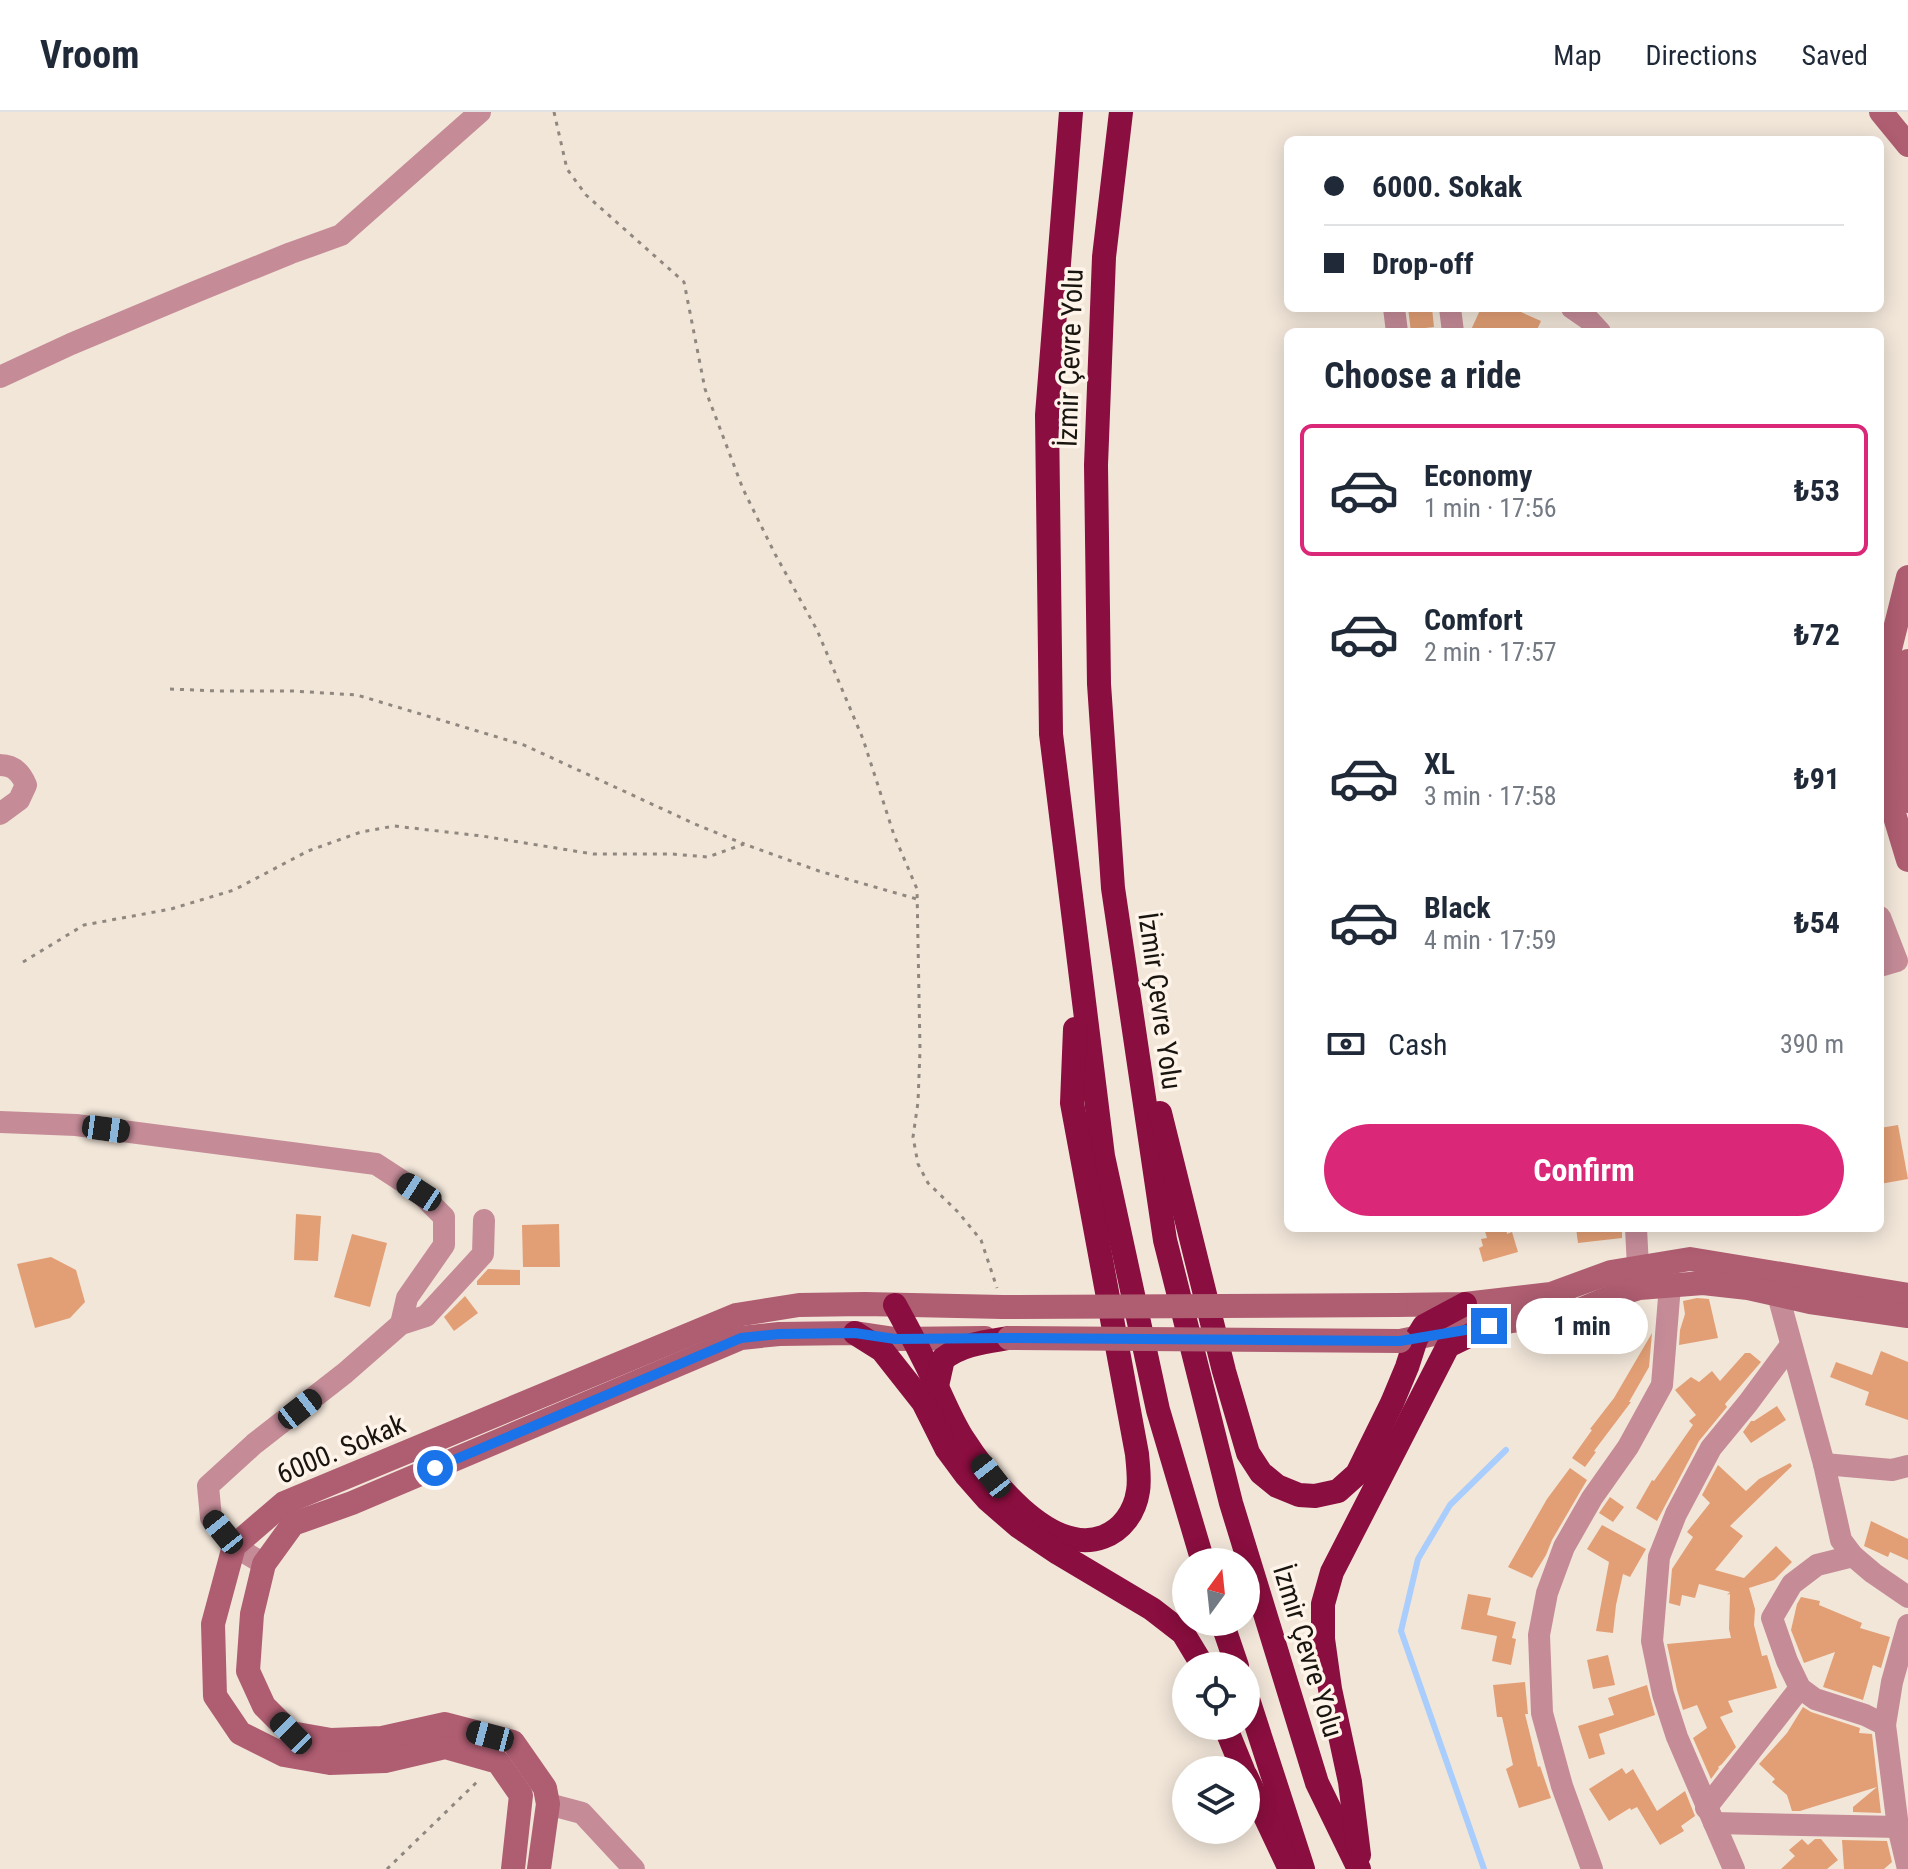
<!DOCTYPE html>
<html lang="en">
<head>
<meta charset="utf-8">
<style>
  :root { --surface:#fff; --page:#f2f2f3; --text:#1f2937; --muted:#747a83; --line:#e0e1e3; --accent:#db2777 }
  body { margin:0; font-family:"Roboto Condensed",sans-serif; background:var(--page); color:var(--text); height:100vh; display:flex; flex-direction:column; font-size:30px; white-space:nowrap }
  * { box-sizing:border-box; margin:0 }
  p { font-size:26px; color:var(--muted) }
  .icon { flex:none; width:44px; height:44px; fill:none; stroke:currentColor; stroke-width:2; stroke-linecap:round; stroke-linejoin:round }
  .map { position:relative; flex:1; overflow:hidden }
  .drawer { position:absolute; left:1284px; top:216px; width:600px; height:904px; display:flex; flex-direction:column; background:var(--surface); border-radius:12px; box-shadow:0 4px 20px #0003 }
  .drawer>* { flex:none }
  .banner { position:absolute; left:1284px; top:24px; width:600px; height:176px; border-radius:12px; box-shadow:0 4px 20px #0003; display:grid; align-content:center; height:176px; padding:0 40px; background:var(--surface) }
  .needle { width:52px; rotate:15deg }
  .controls { position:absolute; left:1172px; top:1436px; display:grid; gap:16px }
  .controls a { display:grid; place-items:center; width:88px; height:88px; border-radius:50%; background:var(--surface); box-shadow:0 4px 20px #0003; font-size:40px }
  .end { position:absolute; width:36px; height:36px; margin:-18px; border:10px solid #1a73e8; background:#fff; box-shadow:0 0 0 4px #fff }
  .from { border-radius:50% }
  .bubble { position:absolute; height:56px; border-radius:28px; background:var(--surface); box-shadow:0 4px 20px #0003; font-size:26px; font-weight:700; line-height:56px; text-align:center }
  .car { position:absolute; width:24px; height:48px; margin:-24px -12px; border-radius:10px; box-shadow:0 0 6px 2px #0007; background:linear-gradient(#222 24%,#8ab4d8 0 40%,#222 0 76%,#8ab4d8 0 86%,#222 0) }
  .banner b { display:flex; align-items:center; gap:28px; height:76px; font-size:30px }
  .banner b+b { border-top:2px solid var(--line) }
  .banner i { width:20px; height:20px; background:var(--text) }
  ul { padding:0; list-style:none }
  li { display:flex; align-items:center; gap:24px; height:132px; margin:0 16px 12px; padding:0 24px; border:4px solid transparent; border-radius:12px }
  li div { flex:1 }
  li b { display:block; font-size:30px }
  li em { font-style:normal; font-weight:700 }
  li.selected { border-color:var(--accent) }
  li>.icon { width:72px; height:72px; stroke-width:1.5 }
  h2 { padding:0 40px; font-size:36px; line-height:96px }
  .pay { display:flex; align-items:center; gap:20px; height:88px; padding:0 40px; font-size:30px }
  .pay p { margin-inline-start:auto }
  .cta { display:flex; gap:16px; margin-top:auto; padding:16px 40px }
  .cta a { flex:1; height:92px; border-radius:48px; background:var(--accent); color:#fff; font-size:32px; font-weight:700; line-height:92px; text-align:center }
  header { display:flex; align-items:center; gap:48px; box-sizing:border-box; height:112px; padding:0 40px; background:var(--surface); border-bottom:2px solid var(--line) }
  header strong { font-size:38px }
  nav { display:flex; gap:44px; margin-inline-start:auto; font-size:28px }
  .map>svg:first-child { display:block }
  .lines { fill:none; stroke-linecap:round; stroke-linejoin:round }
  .stream { stroke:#a9cdfd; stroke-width:6 }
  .building { fill:#e29f75 }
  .path { stroke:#90887f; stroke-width:3; stroke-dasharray:4 6; stroke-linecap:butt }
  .street { stroke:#c58c98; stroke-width:22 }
  .secondary { stroke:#af5d71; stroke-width:24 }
  .highway { stroke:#8a0e3f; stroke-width:24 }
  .secondary-bridge { stroke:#af5d71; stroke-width:24 }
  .route { stroke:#1a73e8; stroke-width:10 }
  .labels { text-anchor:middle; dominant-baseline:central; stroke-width:7; stroke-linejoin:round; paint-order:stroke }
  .street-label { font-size:28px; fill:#18140f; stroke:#fef4e9 }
</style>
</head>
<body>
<header>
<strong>Vroom</strong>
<nav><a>Map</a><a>Directions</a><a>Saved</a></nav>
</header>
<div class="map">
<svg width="1908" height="1757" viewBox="0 0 1908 1757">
  <rect width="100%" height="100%" fill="#f2e6d9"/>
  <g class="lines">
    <polyline class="stream" points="1484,1757 1401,1519 1418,1447 1450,1393 1506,1338"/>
  </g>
  <g class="building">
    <polygon points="1408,196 1432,196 1434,215 1425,216 1426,220 1411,220"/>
    <polygon points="1481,196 1512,196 1541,209 1536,220 1470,220"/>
    <polygon points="1898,1013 1908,1067 1880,1072 1880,1016"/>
    <polygon points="296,1102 321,1104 318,1149 294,1148"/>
    <polygon points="559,1112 560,1155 523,1155 522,1113"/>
    <polygon points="1484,1116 1506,1116 1507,1122 1512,1120 1518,1140 1483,1150 1479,1136 1483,1134 1481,1127 1487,1126"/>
    <polygon points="1576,1116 1622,1116 1622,1126 1578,1131"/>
    <polygon points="352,1122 387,1131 370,1195 334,1185"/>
    <polygon points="51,1145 76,1158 85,1190 70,1206 35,1216 17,1152"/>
    <polygon points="488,1157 520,1158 520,1173 477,1173 477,1169"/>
    <polygon points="465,1184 478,1201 454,1219 444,1205"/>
    <polygon points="1697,1186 1709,1187 1718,1226 1679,1233 1680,1218 1685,1202 1683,1189"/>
    <polygon points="1652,1221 1649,1255 1629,1290 1631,1290 1594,1339 1596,1340 1585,1355 1572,1346 1592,1318 1590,1317 1614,1286"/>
    <polygon points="1881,1239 1908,1250 1908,1308 1865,1293 1869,1280 1830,1265 1836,1250 1872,1263"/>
    <polygon points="1745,1241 1750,1241 1761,1250 1725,1292 1727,1295 1699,1329 1657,1409 1636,1396 1652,1368 1654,1369 1693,1313 1689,1309 1696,1303 1675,1278 1691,1265 1699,1270 1712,1259 1720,1269"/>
    <polygon points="1777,1294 1786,1308 1751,1331 1743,1320 1751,1309 1754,1309"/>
    <polygon points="1790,1351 1792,1354 1730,1414 1743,1424 1715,1458 1744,1466 1776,1434 1792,1450 1774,1468 1749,1476 1755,1497 1754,1513 1762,1544 1767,1543 1777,1576 1728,1589 1733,1600 1720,1605 1736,1635 1722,1652 1718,1655 1719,1656 1711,1667 1693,1626 1707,1616 1697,1593 1683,1598 1677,1578 1667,1532 1731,1526 1729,1517 1730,1482 1727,1483 1730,1480 1699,1472 1695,1486 1682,1483 1680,1494 1669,1491 1672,1457 1693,1425 1687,1420 1710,1391 1702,1383 1718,1353 1746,1379 1759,1367"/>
    <polygon points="1570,1356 1587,1368 1552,1428 1546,1443 1532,1466 1508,1455 1547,1387"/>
    <polygon points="1610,1385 1624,1395 1613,1410 1599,1401"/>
    <polygon points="1871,1409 1908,1427 1908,1448 1890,1440 1888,1445 1864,1434"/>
    <polygon points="1602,1413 1646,1437 1630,1465 1623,1462 1616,1493 1613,1521 1596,1519 1609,1450 1587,1437"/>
    <polygon points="1468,1482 1491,1486 1487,1503 1516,1510 1512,1526 1516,1527 1511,1553 1492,1549 1497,1524 1461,1517"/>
    <polygon points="1801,1485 1820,1489 1819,1493 1862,1511 1860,1516 1890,1525 1881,1556 1873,1553 1863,1588 1823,1575 1835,1540 1804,1551 1791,1518 1797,1492"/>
    <polygon points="1608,1543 1615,1573 1593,1577 1587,1548"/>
    <polygon points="1525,1570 1528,1602 1525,1602 1538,1655 1540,1654 1551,1686 1519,1696 1506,1657 1513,1653 1502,1605 1497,1605 1493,1573"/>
    <polygon points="1647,1573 1655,1603 1599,1622 1605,1642 1589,1647 1578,1614 1614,1603 1608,1586"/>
    <polygon points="1803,1595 1811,1600 1860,1616 1859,1621 1872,1622 1881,1701 1853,1700 1853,1695 1877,1675 1800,1699 1792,1699 1787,1683 1772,1670 1775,1667 1759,1652 1787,1621"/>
    <polygon points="1622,1656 1626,1662 1633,1657 1657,1699 1685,1679 1695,1704 1681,1714 1684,1719 1660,1733 1637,1695 1631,1698 1630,1696 1609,1709 1589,1677"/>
    <polygon points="1802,1727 1808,1733 1815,1727 1821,1727 1838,1748 1827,1757 1781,1757 1795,1744 1789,1738"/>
    <polygon points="1842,1728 1887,1729 1892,1750 1884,1757 1844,1757"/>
  </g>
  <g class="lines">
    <g class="path">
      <polyline points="554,0 567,57 586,83 684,170 705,277 743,377 775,442 817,518 863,627 894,723 917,777 920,938 918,990 913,1025 918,1052 928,1071 958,1100 981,1128 997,1176"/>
      <polyline points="170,577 219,579 292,579 357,583 524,633 695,712 744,732"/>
      <polyline points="23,850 84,813 171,797 234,778 308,739 361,720 394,714 482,724 593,742 672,742 708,745 744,732 819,759 917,787"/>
      <polyline points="387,1757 479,1668"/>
    </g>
    <g class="street">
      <polyline points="1394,196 1397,220"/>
      <polyline points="1450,196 1453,220"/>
      <polyline points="1572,196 1588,207 1600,220"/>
      <polyline points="0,265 71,232 195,180 291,141 341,123 480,0"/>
      <path d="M 0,653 C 14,653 21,661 26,673 L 19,688 L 0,702"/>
      <polyline points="1880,805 1897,849 1880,854"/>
      <polyline points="0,1010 76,1013 376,1052 419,1080 444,1105 444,1133 407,1186 401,1212"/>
      <polyline points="1636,1116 1638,1155"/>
      <polyline points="1778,1183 1824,1352 1841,1428 1853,1444 1873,1461 1908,1485"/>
      <polyline points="1824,1352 1892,1358 1908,1354"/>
      <polyline points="1853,1444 1817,1453 1792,1472 1772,1506 1787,1549 1800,1576 1815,1587 1865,1603 1885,1613 1898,1715 1908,1757"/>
      <polyline points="264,1452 234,1434 211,1406 208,1374 254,1332 345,1261 401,1212 426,1204 483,1142 484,1108"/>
      <polyline points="1885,1613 1892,1570 1908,1513"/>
      <polyline points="548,1692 582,1701 634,1757"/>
      <polyline points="1706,1696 1800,1576"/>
      <polyline points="1714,1711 1898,1715"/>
      <polyline points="1592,1757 1562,1674 1542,1601 1539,1523 1547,1481 1564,1435 1592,1386 1628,1335 1662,1273 1670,1173"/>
      <polyline points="1734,1757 1677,1625 1663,1582 1652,1529 1659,1445 1676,1402 1711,1336 1748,1291 1791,1233"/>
    </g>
    <g class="secondary">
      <polyline points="1881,0 1908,33"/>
      <polyline points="1908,549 1900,591 1899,661 1908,689"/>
      <polyline points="1880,611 1889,541 1908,465"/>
      <polyline points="1880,625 1889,685 1908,748"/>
      <polyline points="1396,1193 1465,1192 1551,1182 1611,1160 1690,1147 1908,1183"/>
      <polyline points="1400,1229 1449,1219 1577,1199 1613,1184 1639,1176 1703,1171 1748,1176 1810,1190 1908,1204"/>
      <polyline points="513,1757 521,1683 498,1650 445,1635 385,1649 330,1651 284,1643 240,1621 215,1584 213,1512 234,1434 284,1391 736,1203 799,1193 865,1192 1003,1195"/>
      <polyline points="539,1757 548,1692 545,1676 513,1630 445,1612 382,1626 331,1628 291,1621 264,1594 248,1559 252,1502 264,1452 293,1412 352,1391 741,1226 779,1222 855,1221 895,1227 985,1226"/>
    </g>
    <g class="highway">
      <polyline points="1071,0 1047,303 1051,622 1103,1044 1158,1298 1203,1450"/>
      <polyline points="1121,0 1104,145 1096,353 1099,572 1113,776 1165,1128 1231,1391 1317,1671 1359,1757"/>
      <polyline points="1160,1001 1224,1259 1248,1341 1261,1361 1277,1374 1299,1383 1315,1384 1338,1379 1357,1362 1392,1291 1407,1255 1416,1227 1424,1214 1465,1192"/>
      <path d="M 895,1193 C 910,1220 924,1247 937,1275 C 945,1292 952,1309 962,1325 C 987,1364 1049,1445 1103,1425 C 1122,1418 1135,1400 1138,1379 C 1140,1368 1138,1354 1137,1342 L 1072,991 L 1075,917"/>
      <polyline points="855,1221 882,1238 923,1290 946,1336 966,1363 988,1388 1018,1414 1058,1441 1152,1497 1183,1521 1203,1554"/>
      <path d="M 937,1274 L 943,1247 C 962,1232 985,1230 1009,1226"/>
      <polyline points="1222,1510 1237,1554"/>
      <polyline points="1246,1581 1303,1757"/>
      <polyline points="1225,1614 1243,1658"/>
      <polyline points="1246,1664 1288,1753"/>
      <polyline points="1359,1743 1350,1670 1330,1577 1323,1527 1323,1492 1332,1460 1448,1234 1489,1214"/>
    </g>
    <g class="secondary-bridge">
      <polyline points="1003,1195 1396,1193"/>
      <polyline points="1009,1226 1400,1229"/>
    </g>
  </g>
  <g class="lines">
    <polyline class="route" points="435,1356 741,1226 779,1222 855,1221 895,1227 1009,1226 1400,1229 1489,1214"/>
  </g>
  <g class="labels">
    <g class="street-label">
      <text transform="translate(1070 246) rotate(-88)">İzmir Çevre Yolu</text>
      <text transform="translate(1160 889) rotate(82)">İzmir Çevre Yolu</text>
      <text transform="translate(341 1337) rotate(-23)">6000. Sokak</text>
      <text transform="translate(1308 1539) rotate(73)">İzmir Çevre Yolu</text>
    </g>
  </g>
</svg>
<div class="controls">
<a><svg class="needle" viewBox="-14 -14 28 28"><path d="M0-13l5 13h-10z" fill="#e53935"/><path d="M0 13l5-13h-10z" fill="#747a83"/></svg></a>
<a><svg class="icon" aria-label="locate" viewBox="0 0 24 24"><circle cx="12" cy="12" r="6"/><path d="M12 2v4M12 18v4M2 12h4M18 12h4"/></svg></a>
<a><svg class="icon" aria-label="layers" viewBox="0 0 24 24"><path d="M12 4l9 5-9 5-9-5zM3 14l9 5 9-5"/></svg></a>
</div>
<i class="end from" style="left:435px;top:1356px"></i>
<i class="end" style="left:1489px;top:1214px"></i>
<div class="bubble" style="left:1516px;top:1186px;width:132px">1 min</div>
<i class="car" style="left:106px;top:1017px;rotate:98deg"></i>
<i class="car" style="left:419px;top:1080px;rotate:303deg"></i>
<i class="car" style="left:300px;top:1297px;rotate:52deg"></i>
<i class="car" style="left:991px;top:1364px;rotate:322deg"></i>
<i class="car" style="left:223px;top:1420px;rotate:321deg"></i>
<i class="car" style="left:291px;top:1621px;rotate:315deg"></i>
<i class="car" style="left:490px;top:1624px;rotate:285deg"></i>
<div class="banner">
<b><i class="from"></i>6000. Sokak</b>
<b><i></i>Drop-off</b>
</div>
<section class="drawer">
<h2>Choose a ride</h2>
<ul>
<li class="selected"><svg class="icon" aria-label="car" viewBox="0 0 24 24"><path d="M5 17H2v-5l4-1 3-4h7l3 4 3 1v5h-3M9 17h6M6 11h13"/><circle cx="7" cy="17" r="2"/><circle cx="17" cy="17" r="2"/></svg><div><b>Economy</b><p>1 min · 17:56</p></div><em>₺53</em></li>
<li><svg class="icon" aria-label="car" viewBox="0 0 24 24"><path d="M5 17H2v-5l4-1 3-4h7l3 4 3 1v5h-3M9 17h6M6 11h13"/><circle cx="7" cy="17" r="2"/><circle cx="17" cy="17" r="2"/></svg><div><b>Comfort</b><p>2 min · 17:57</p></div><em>₺72</em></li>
<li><svg class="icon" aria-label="car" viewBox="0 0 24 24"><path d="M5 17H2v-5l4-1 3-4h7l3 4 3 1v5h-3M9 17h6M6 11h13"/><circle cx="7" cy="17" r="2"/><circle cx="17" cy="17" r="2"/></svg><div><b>XL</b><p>3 min · 17:58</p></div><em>₺91</em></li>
<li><svg class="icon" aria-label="car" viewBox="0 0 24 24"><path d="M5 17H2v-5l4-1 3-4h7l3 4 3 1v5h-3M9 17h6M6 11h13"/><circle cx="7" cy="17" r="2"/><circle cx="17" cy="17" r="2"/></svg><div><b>Black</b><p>4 min · 17:59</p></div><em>₺54</em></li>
</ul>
<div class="pay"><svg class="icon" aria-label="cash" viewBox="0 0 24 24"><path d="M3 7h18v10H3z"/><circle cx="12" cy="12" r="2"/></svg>Cash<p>390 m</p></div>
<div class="cta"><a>Confirm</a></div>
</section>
</div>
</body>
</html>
